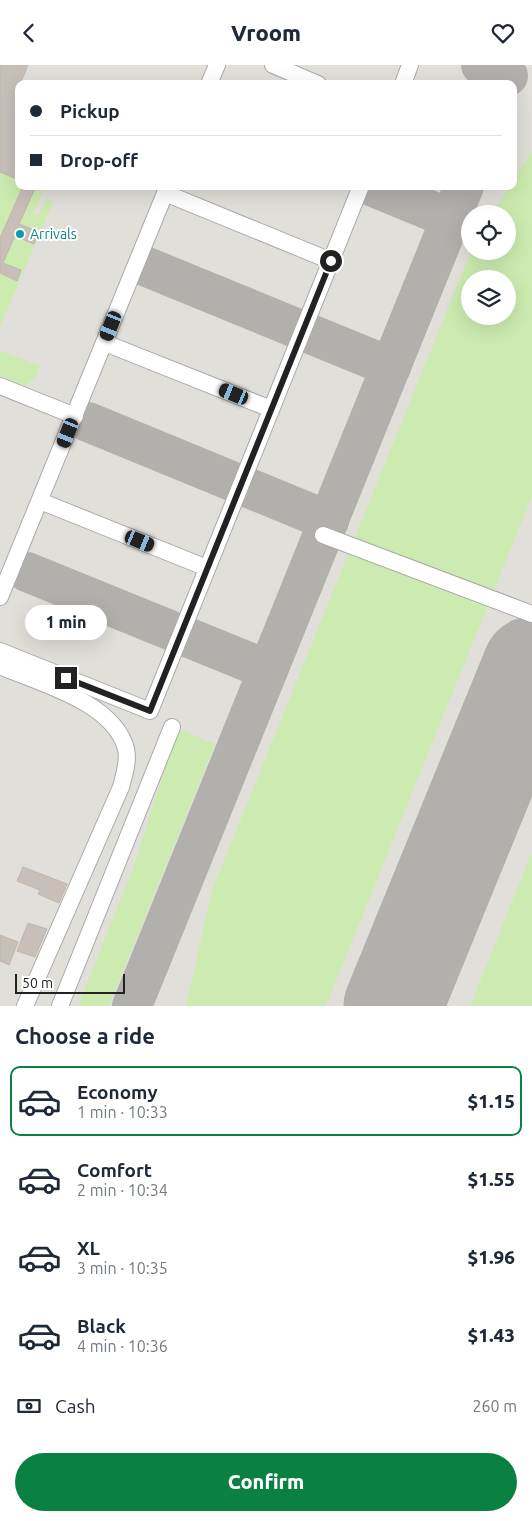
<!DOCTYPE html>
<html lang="en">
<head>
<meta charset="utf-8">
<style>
  :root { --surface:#fff; --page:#f6f6f7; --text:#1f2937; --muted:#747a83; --line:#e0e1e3; --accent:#0b8043 }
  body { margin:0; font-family:Ubuntu,sans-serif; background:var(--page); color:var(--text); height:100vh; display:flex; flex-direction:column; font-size:19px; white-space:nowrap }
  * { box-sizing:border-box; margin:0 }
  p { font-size:16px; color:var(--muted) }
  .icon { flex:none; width:28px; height:28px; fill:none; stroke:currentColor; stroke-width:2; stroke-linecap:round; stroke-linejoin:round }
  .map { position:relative; height:941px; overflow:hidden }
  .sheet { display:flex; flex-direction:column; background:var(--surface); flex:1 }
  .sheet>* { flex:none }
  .top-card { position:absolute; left:15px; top:15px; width:502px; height:110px; border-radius:10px; box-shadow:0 5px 20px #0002; display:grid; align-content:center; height:110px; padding:0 15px; background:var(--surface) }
  .buttons { position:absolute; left:461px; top:140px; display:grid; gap:10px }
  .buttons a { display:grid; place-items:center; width:55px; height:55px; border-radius:50%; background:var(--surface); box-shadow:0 5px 20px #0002; font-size:25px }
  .scale { position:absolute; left:15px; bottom:12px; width:110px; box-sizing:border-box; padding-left:5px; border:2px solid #222; border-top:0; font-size:14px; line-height:18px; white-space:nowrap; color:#222; -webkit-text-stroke:4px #fff; paint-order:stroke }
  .end { position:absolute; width:22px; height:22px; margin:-11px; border:6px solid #222; background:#fff; box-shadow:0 0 0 2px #fff }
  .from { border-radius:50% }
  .bubble { position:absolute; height:35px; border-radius:18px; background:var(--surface); box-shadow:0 5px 20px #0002; font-size:16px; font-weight:800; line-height:35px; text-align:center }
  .car { position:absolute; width:15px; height:30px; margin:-15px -8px; border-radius:6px; box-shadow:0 0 4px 1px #0007; background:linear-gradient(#222 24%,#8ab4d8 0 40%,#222 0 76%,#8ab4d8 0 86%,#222 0) }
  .top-card b { display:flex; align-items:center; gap:18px; height:48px; font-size:19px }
  .top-card b+b { border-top:1px solid var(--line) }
  .top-card i { width:12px; height:12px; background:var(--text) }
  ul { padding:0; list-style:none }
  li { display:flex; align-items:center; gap:15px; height:70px; margin:0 10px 8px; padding:0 5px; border:2px solid transparent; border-radius:10px }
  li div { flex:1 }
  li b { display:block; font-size:19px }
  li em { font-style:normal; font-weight:800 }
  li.active { border-color:var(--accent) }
  li>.icon { width:45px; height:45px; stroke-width:1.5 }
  h2 { padding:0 15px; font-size:22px; line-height:60px }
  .pay { display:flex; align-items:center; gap:12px; height:55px; padding:0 15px; font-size:19px }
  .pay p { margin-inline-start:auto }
  .action { display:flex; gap:10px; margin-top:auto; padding:10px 15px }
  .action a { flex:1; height:58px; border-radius:30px; background:var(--accent); color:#fff; font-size:20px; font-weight:800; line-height:58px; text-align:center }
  header { display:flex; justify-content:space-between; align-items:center; height:65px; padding:0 15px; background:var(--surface); font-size:22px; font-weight:800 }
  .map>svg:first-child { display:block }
  .airport { fill:#e1dfda; fill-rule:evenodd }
  .grass { fill:#cdebb0; fill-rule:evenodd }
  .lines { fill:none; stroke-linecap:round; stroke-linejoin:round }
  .taxiway { stroke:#b1b0ac; stroke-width:40 }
  .runway { stroke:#b1b0ac; stroke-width:99 }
  .building { fill:#c7bfb8; stroke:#c4b6ab }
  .minor-casing { stroke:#a9a9a9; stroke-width:18 }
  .minor { stroke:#fff; stroke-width:16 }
  .route { stroke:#222; stroke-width:6 }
  .culture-dot { fill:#0f9aa8; stroke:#fff; stroke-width:2 }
  .labels { text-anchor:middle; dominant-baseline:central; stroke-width:4; stroke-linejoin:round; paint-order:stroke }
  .culture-label { font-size:14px; fill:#0d838f; stroke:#fff; text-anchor:start }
</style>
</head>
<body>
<header><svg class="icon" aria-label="back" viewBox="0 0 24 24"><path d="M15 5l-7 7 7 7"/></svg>Vroom<svg class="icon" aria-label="heart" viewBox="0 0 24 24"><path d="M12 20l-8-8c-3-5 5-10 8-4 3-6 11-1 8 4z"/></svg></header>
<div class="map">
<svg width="532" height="941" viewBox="0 0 532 941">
  <rect width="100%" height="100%" fill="#f2efe9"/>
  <path class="airport" d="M 0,0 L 532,0 L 532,941 L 0,941 ZM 19,19 L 514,19 L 514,121 L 19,121 ZM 470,149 L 508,149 L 508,186 L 470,186 ZM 470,214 L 508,214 L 508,251 L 470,251 Z"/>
  <g class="grass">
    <path d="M 532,86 L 532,431 L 326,941 L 186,941 L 212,825 L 471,186 L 508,186 L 508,149 L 492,149 L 510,121 L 514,121 L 514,115 ZM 470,214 L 508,214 L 508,251 L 470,251 Z"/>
    <polygon points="0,107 19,115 19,121 23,121 0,173"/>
    <polygon points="36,121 45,121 33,149 38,151 46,134 53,137 0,262 0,208 16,215 21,206 3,198 15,171 33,179 38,167 19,159"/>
    <polygon points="0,285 40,301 35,313 25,321 0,311"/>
    <polygon points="178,664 215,679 109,941 78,941 133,803"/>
    <polygon points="532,787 532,941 470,941"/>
  </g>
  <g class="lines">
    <g class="taxiway">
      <polyline points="481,0 508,11"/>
      <polyline points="371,121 451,154"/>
      <polyline points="147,202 391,302"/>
      <polyline points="88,357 329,456"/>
      <polyline points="27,507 268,605"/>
      <polyline points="132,941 464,121"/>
    </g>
    <polyline class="runway" points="393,941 532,601"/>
  </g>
  <g class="building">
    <polygon points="0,0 28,0 15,32 19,34 19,115 0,107"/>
    <polygon points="23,121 36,121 19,159 39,167 34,179 15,171 3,198 21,205 17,216 0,208 0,173"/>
    <polygon points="23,802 67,819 59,838 38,829 40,825 17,816"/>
    <polygon points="28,858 47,864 35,892 17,886"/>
    <polygon points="0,870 18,877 9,900 0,896"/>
  </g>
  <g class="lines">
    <defs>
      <g id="minor">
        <polyline points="273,0 318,19"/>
        <polyline points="209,19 217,0"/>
        <polyline points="403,19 410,0"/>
        <polyline points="165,128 331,196"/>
        <polyline points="105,278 271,344"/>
        <polyline points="0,321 75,351"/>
        <polyline points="40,436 207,503"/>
        <polyline points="323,470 532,549"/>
        <polyline points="0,532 168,121"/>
        <polyline points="0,586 150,646 361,121"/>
        <path d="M 0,601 C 39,618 114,637 126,684 C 129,696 124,710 121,722 L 25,941"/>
        <polyline points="60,941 172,662"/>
      </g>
    </defs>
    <use href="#minor" class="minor-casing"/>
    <use href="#minor" class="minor"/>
  </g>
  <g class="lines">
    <polyline class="route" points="66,613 150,646 331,196"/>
  </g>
  <circle class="culture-dot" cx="20" cy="169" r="5"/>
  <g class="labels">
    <g class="culture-label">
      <text x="30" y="169">Arrivals</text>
    </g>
  </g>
</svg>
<div class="buttons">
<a><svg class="icon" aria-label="locate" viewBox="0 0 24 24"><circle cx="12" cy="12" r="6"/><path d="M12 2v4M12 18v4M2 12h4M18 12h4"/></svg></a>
<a><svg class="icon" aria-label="layers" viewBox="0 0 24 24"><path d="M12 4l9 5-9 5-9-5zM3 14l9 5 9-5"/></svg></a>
</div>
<div class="scale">50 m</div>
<i class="end from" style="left:331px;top:196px"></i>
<i class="end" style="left:66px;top:613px"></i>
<div class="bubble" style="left:25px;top:540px;width:82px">1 min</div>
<i class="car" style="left:111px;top:261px;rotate:202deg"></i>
<i class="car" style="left:234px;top:329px;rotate:292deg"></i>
<i class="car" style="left:68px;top:368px;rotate:202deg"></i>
<i class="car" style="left:140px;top:476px;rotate:112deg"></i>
<div class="top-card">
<b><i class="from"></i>Pickup</b>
<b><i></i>Drop-off</b>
</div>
</div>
<section class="sheet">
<h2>Choose a ride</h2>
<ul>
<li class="active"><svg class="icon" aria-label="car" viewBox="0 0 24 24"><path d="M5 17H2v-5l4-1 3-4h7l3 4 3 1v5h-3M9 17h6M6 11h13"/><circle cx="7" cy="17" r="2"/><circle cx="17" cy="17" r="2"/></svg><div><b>Economy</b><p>1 min · 10:33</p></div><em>$1.15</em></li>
<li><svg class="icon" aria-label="car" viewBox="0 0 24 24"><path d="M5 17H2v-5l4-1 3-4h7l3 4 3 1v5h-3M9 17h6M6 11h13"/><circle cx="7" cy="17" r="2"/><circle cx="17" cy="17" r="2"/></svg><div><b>Comfort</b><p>2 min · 10:34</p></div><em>$1.55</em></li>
<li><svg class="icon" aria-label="car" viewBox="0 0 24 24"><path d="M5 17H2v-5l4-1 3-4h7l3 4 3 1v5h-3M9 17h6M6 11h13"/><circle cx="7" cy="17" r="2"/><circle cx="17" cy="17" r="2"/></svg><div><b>XL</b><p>3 min · 10:35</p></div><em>$1.96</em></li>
<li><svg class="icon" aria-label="car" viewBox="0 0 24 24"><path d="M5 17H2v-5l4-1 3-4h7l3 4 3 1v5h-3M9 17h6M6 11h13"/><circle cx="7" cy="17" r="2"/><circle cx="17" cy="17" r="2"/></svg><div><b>Black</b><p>4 min · 10:36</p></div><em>$1.43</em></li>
</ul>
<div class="pay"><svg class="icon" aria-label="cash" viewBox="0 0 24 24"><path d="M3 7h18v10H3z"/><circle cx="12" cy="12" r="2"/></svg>Cash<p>260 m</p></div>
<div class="action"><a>Confirm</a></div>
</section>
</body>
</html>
